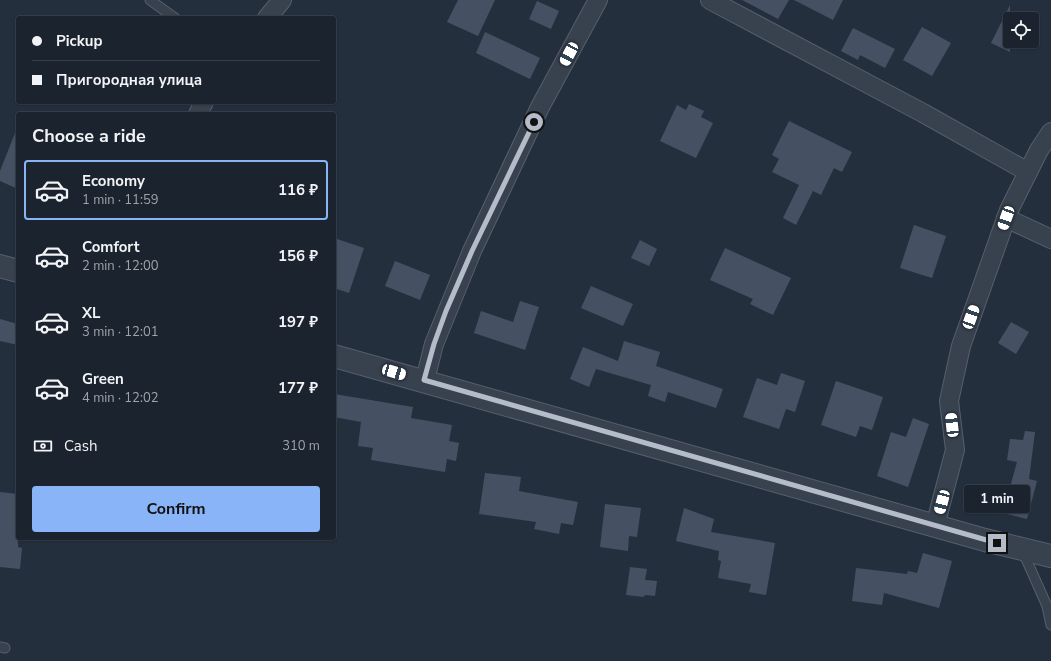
<!DOCTYPE html>
<html lang="en">
<head>
<meta charset="utf-8">
<style>
  :root { --surface:#1b232e; --page:#282f3a; --text:#f1f3f6; --muted:#a0a4aa; --line:#39404a; --accent:#8ab4f8 }
  body { margin:0; font-family:"Nunito Sans",sans-serif; background:var(--page); color:var(--text); height:100vh; display:flex; flex-direction:column; font-size:15px; white-space:nowrap }
  * { box-sizing:border-box; margin:0 }
  p { font-size:13px; color:var(--muted) }
  .icon { flex:none; width:22px; height:22px; fill:none; stroke:currentColor; stroke-width:2; stroke-linecap:round; stroke-linejoin:round }
  .map { position:relative; flex:1; overflow:hidden }
  .sheet { position:absolute; left:16px; top:112px; width:320px; height:428px; display:flex; flex-direction:column; background:var(--surface); border-radius:4px; box-shadow:0 1px 3px #0004,0 0 0 1px var(--line) }
  .sheet>* { flex:none }
  .hud { position:absolute; left:16px; top:16px; width:320px; height:88px; border-radius:4px; box-shadow:0 1px 3px #0004,0 0 0 1px var(--line); display:grid; align-content:center; height:88px; padding:0 16px; background:var(--surface) }
  .fabs { position:absolute; left:1003px; top:12px; display:grid; gap:8px }
  .fabs a { display:grid; place-items:center; width:36px; height:36px; border-radius:4px; background:var(--surface); box-shadow:0 1px 3px #0004,0 0 0 1px var(--line); font-size:20px }
  .end { position:absolute; width:18px; height:18px; margin:-9px; border:5px solid #b4bcc9; background:#111; box-shadow:0 0 0 2px #111 }
  .from { border-radius:50% }
  .bubble { position:absolute; height:28px; border-radius:4px; background:var(--surface); box-shadow:0 1px 3px #0004,0 0 0 1px var(--line); font-size:13px; font-weight:700; line-height:28px; text-align:center }
  .car { position:absolute; width:12px; height:24px; margin:-12px -6px; border-radius:5px; box-shadow:0 0 3px 1px #0007; background:linear-gradient(#fff 24%,#345 0 40%,#fff 0 76%,#345 0 86%,#fff 0) }
  .hud b { display:flex; align-items:center; gap:14px; height:38px; font-size:15px }
  .hud b+b { border-top:1px solid var(--line) }
  .hud i { width:10px; height:10px; background:var(--text) }
  ul { padding:0; list-style:none }
  li { display:flex; align-items:center; gap:12px; height:60px; margin:0 8px 6px; padding:0 8px; border:2px solid transparent; border-radius:4px }
  li div { flex:1 }
  li b { display:block; font-size:15px }
  li em { font-style:normal; font-weight:700 }
  li.active { border-color:var(--accent) }
  li>.icon { width:36px; height:36px; stroke-width:1.5 }
  h2 { padding:0 16px; font-size:18px; line-height:48px }
  .pay { display:flex; align-items:center; gap:10px; height:44px; padding:0 16px; font-size:15px }
  .pay p { margin-inline-start:auto }
  .action { display:flex; gap:8px; margin-top:auto; padding:8px 16px }
  .action a { flex:1; height:46px; border-radius:4px; background:var(--accent); color:#111; font-size:16px; font-weight:700; line-height:46px; text-align:center }
  .map>svg:first-child { display:block }
  .building { fill:#455162 }
  .lines { fill:none; stroke-linecap:round; stroke-linejoin:round }
  .service-casing { stroke:#565f6c; stroke-width:11 }
  .minor-casing { stroke:#565f6c; stroke-width:20 }
  .tertiary-casing { stroke:#565f6c; stroke-width:24 }
  .service { stroke:#38414e; stroke-width:9 }
  .minor { stroke:#38414e; stroke-width:18 }
  .tertiary { stroke:#38414e; stroke-width:22 }
  .route { stroke:#b4bcc9; stroke-width:5 }
</style>
</head>
<body>
<div class="map">
<svg width="1051" height="661" viewBox="0 0 1051 661">
  <rect width="100%" height="100%" fill="#242f3e"/>
  <g class="building">
    <polygon points="458,0 495,0 478,36 447,22"/>
    <polygon points="742,0 789,0 778,19"/>
    <polygon points="794,0 843,0 833,20"/>
    <polygon points="537,1 559,11 551,29 529,19"/>
    <polygon points="1010,5 1010,52 991,43"/>
    <polygon points="922,27 951,43 932,76 903,60"/>
    <polygon points="853,28 895,49 885,68 860,55 858,60 841,51"/>
    <polygon points="485,32 540,58 530,79 476,53"/>
    <polygon points="689,104 704,111 701,117 713,123 696,158 660,141 677,105 686,110"/>
    <polygon points="789,121 852,152 842,172 834,168 821,195 813,191 796,225 783,218 799,185 772,172 779,159 772,155"/>
    <polygon points="17,128 18,128 18,189 0,181 0,171"/>
    <polygon points="914,225 946,236 932,278 900,268"/>
    <polygon points="334,238 364,248 349,293 334,288"/>
    <polygon points="640,240 657,249 649,266 631,258"/>
    <polygon points="725,248 791,278 773,315 750,304 753,299 710,280"/>
    <polygon points="395,261 430,275 420,300 385,286"/>
    <polygon points="591,286 633,304 623,326 581,308"/>
    <polygon points="520,301 539,307 525,350 474,333 481,311 513,322"/>
    <polygon points="0,319 18,324 18,345 0,341"/>
    <polygon points="1011,322 1029,332 1016,354 998,343"/>
    <polygon points="624,341 660,352 656,366 723,389 716,408 668,392 665,402 648,396 651,385 596,369 589,387 570,379 583,347 618,361"/>
    <polygon points="781,373 805,381 795,412 786,409 779,429 743,417 757,378 777,385"/>
    <polygon points="836,381 883,397 872,430 860,426 856,437 821,425"/>
    <polygon points="334,394 413,407 411,418 452,425 449,441 459,443 456,461 447,459 445,472 371,460 373,448 358,446 361,422 334,417"/>
    <polygon points="913,418 929,424 908,487 877,476 891,432 906,437"/>
    <polygon points="1025,431 1035,432 1029,479 1037,481 1027,519 1003,513 1017,462 1007,460 1010,439 1023,440"/>
    <polygon points="485,473 521,477 519,491 578,502 573,525 561,523 559,534 534,529 536,522 479,514"/>
    <polygon points="0,492 18,494 18,547 22,548 20,569 0,567"/>
    <polygon points="605,504 641,508 637,537 629,536 628,551 600,547"/>
    <polygon points="684,508 714,519 711,532 775,543 766,595 749,592 751,584 718,578 721,561 718,560 719,551 676,541"/>
    <polygon points="923,553 952,561 939,608 884,593 882,605 852,601 856,568 907,574 908,571 917,573"/>
    <polygon points="630,567 647,569 645,580 657,581 655,596 645,595 644,597 626,595"/>
  </g>
  <g class="lines">
    <defs>
      <g id="service">
        <polyline points="150,0 175,18"/>
        <polyline points="1023,552 1047,606 1051,625"/>
        <polyline points="0,647 5,648"/>
      </g>
      <g id="minor">
        <polyline points="710,0 923,113 1028,172"/>
        <polyline points="267,18 282,0"/>
        <polyline points="198,114 204,102"/>
        <polyline points="1006,218 1051,239"/>
        <polyline points="425,380 434,344 472,251 540,107 598,0"/>
        <polyline points="935,526 955,450 949,401 961,346 1009,210 1039,150 1051,132"/>
      </g>
      <g id="tertiary">
        <polyline points="0,266 18,271"/>
        <polyline points="334,356 985,540 1051,556"/>
      </g>
    </defs>
    <use href="#service" class="service-casing"/>
    <use href="#minor" class="minor-casing"/>
    <use href="#tertiary" class="tertiary-casing"/>
    <use href="#service" class="service"/>
    <use href="#minor" class="minor"/>
    <use href="#tertiary" class="tertiary"/>
  </g>
  <g class="lines">
    <polyline class="route" points="534,122 472,251 446,311 434,344 424,380 997,543"/>
  </g>
</svg>
<div class="fabs">
<a><svg class="icon" aria-label="locate" viewBox="0 0 24 24"><circle cx="12" cy="12" r="6"/><path d="M12 2v4M12 18v4M2 12h4M18 12h4"/></svg></a>
</div>
<i class="end from" style="left:534px;top:122px"></i>
<i class="end" style="left:997px;top:543px"></i>
<div class="bubble" style="left:964px;top:485px;width:66px">1 min</div>
<i class="car" style="left:569px;top:54px;rotate:208deg"></i>
<i class="car" style="left:1006px;top:218px;rotate:200deg"></i>
<i class="car" style="left:971px;top:317px;rotate:20deg"></i>
<i class="car" style="left:394px;top:372px;rotate:106deg"></i>
<i class="car" style="left:952px;top:425px;rotate:354deg"></i>
<i class="car" style="left:942px;top:502px;rotate:195deg"></i>
<div class="hud">
<b><i class="from"></i>Pickup</b>
<b><i></i>Пригородная улица</b>
</div>
<section class="sheet">
<h2>Choose a ride</h2>
<ul>
<li class="active"><svg class="icon" aria-label="car" viewBox="0 0 24 24"><path d="M5 17H2v-5l4-1 3-4h7l3 4 3 1v5h-3M9 17h6M6 11h13"/><circle cx="7" cy="17" r="2"/><circle cx="17" cy="17" r="2"/></svg><div><b>Economy</b><p>1 min · 11:59</p></div><em>116 ₽</em></li>
<li><svg class="icon" aria-label="car" viewBox="0 0 24 24"><path d="M5 17H2v-5l4-1 3-4h7l3 4 3 1v5h-3M9 17h6M6 11h13"/><circle cx="7" cy="17" r="2"/><circle cx="17" cy="17" r="2"/></svg><div><b>Comfort</b><p>2 min · 12:00</p></div><em>156 ₽</em></li>
<li><svg class="icon" aria-label="car" viewBox="0 0 24 24"><path d="M5 17H2v-5l4-1 3-4h7l3 4 3 1v5h-3M9 17h6M6 11h13"/><circle cx="7" cy="17" r="2"/><circle cx="17" cy="17" r="2"/></svg><div><b>XL</b><p>3 min · 12:01</p></div><em>197 ₽</em></li>
<li><svg class="icon" aria-label="car" viewBox="0 0 24 24"><path d="M5 17H2v-5l4-1 3-4h7l3 4 3 1v5h-3M9 17h6M6 11h13"/><circle cx="7" cy="17" r="2"/><circle cx="17" cy="17" r="2"/></svg><div><b>Green</b><p>4 min · 12:02</p></div><em>177 ₽</em></li>
</ul>
<div class="pay"><svg class="icon" aria-label="cash" viewBox="0 0 24 24"><path d="M3 7h18v10H3z"/><circle cx="12" cy="12" r="2"/></svg>Cash<p>310 m</p></div>
<div class="action"><a>Confirm</a></div>
</section>
</div>
</body>
</html>
